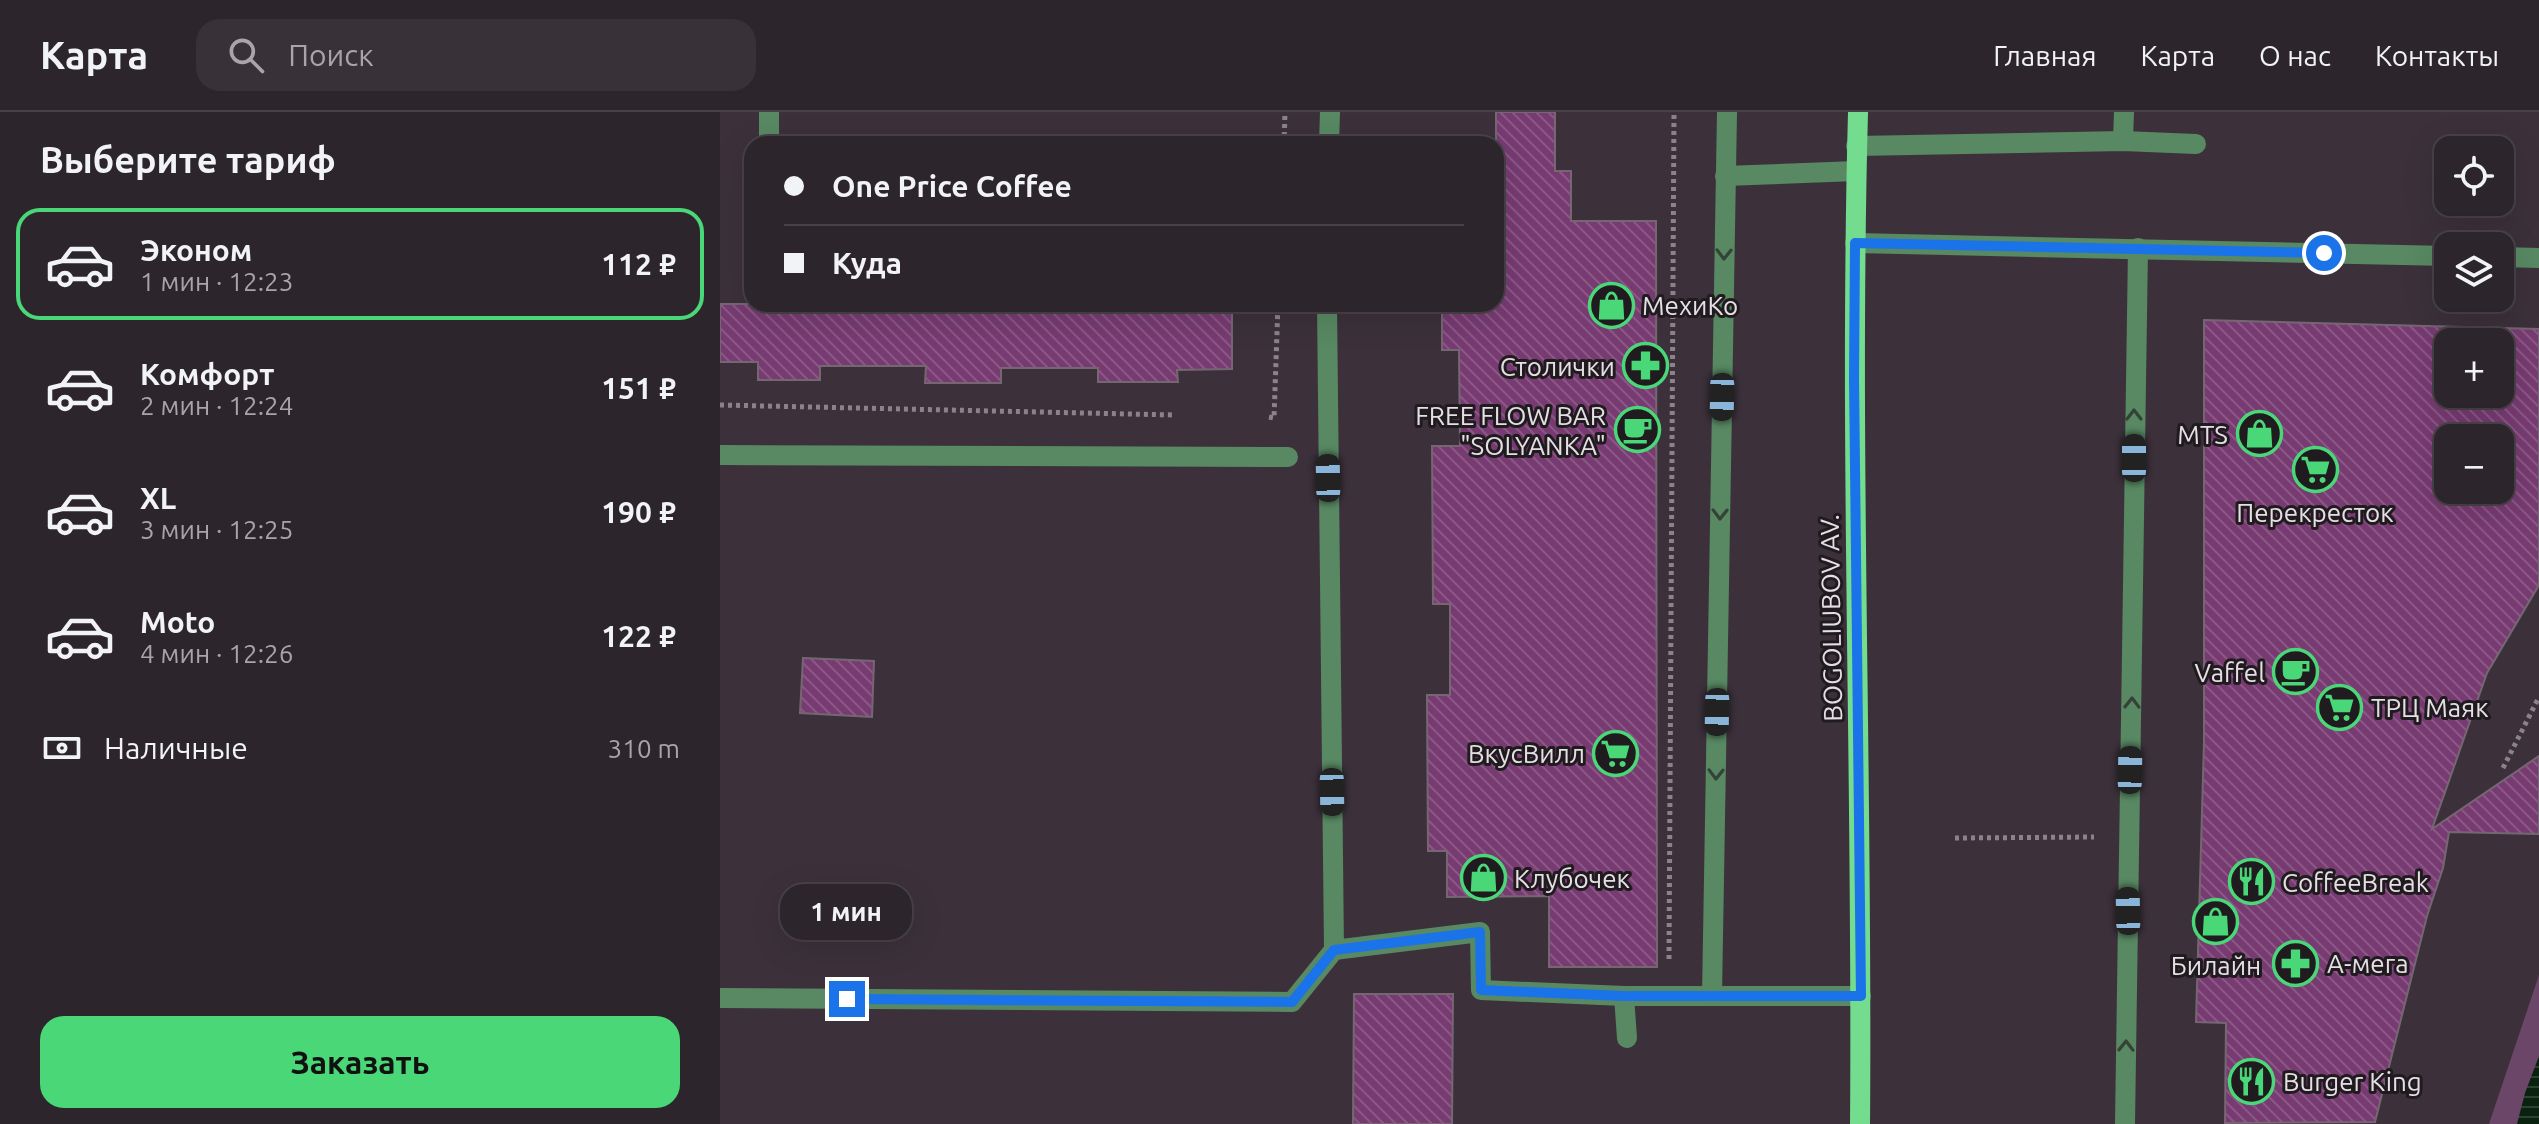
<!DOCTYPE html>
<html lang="ru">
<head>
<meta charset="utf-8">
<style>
  :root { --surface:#2d252c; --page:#393138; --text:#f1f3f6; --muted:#a7a5a9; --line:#484248; --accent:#4ad778 }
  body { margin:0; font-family:Ubuntu,sans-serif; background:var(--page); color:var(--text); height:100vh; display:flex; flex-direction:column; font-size:30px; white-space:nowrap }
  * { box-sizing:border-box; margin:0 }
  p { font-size:26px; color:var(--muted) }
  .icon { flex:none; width:44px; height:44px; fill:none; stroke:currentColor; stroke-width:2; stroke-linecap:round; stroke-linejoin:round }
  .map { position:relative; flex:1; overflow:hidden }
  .side { display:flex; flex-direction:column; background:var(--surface); width:720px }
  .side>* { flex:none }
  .banner { position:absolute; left:24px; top:24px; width:760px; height:176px; border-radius:24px; box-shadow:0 8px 32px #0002,0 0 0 2px var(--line); display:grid; align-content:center; height:176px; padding:0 40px; background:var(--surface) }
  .controls { position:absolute; left:1714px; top:24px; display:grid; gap:16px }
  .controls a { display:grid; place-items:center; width:80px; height:80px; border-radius:16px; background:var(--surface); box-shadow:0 8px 32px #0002,0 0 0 2px var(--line); font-size:40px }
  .end { position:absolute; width:36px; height:36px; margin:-18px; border:10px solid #1a73e8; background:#fff; box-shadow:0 0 0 4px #fff }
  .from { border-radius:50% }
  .bubble { position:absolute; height:56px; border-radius:24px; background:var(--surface); box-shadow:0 8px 32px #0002,0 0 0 2px var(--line); font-size:26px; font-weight:600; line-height:56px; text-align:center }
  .car { position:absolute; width:24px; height:48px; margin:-24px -12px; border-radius:10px; box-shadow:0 0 6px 2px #0007; background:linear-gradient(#222 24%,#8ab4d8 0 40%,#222 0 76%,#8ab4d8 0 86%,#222 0) }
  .banner b { display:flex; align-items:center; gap:28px; height:76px; font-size:30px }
  .banner b+b { border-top:2px solid var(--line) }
  .banner i { width:20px; height:20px; background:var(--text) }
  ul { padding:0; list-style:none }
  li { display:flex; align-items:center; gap:24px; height:112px; margin:0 16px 12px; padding:0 24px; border:4px solid transparent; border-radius:24px }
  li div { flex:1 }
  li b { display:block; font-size:30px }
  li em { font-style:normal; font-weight:600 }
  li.selected { border-color:var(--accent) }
  li>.icon { width:72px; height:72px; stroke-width:1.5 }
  h2 { padding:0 40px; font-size:36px; line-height:96px }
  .pay { display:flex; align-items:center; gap:20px; height:88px; padding:0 40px; font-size:30px }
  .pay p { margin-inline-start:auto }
  .button { display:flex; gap:16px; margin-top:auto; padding:16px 40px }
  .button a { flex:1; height:92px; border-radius:24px; background:var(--accent); color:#111; font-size:32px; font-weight:600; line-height:92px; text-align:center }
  header { display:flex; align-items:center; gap:48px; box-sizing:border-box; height:112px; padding:0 40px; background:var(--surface); border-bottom:2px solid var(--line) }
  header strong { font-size:38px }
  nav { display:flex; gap:44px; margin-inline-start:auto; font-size:28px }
  .search { width:560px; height:72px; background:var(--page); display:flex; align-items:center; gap:20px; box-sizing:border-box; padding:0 28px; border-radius:24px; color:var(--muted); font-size:30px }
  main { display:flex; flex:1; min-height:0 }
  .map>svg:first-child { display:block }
  .green { fill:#6c4668 }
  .water { fill:url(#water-rules) }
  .building { fill:url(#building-back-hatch); stroke:#746772; stroke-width:2; fill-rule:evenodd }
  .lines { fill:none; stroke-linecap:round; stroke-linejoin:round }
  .path { stroke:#8c828b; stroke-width:5; stroke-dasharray:4 4; stroke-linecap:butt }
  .minor { stroke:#588963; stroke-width:20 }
  .major { stroke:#73dc8f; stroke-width:20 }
  .oneway { stroke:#344237 }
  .route { stroke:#1a73e8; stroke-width:10 }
  .labels { text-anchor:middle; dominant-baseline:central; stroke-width:6; stroke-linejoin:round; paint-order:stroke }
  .poi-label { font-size:26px; fill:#e5dee4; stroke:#201b1f; text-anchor:start }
  .street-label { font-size:26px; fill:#e5dee4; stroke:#201b1f }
</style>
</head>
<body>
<header>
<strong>Карта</strong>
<div class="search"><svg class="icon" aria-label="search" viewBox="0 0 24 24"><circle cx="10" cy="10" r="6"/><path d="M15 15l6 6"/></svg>Поиск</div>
<nav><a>Главная</a><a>Карта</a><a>О нас</a><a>Контакты</a></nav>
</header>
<main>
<section class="side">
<h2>Выберите тариф</h2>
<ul>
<li class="selected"><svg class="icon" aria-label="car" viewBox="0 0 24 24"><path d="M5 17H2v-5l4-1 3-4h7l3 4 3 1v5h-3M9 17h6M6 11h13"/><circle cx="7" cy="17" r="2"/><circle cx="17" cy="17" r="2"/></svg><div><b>Эконом</b><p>1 мин · 12:23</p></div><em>112 ₽</em></li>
<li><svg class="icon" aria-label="car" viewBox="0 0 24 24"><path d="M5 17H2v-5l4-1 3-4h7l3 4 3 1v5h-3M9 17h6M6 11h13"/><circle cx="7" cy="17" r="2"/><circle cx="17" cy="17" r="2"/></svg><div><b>Комфорт</b><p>2 мин · 12:24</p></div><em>151 ₽</em></li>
<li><svg class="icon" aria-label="car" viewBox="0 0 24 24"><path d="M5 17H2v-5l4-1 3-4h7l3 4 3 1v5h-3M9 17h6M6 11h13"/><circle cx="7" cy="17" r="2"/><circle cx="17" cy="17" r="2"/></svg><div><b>XL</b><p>3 мин · 12:25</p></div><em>190 ₽</em></li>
<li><svg class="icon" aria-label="car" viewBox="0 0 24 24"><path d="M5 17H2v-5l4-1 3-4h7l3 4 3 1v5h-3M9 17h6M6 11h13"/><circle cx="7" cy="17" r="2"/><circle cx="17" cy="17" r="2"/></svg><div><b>Moto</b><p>4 мин · 12:26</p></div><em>122 ₽</em></li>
</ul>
<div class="pay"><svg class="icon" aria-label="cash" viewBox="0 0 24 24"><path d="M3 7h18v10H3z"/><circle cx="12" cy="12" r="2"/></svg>Наличные<p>310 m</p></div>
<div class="button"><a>Заказать</a></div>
</section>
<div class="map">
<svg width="1819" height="1012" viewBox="0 0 1819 1012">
  <defs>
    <pattern id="water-rules" width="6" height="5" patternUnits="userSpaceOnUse" patternTransform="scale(2)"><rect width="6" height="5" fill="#092210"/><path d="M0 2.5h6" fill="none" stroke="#2d4233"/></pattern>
    <pattern id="building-back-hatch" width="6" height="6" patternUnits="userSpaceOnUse" patternTransform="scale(2)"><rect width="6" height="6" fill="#773b72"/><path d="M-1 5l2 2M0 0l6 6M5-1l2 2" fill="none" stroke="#8a5786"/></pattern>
  </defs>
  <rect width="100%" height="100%" fill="#3c313b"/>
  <polygon class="green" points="1819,863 1819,1012 1769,1012"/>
  <polygon class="water" points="1819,944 1819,1012 1797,1012 1805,981"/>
  <g class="building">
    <polygon points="776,0 835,0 835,59 851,59 851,109 936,109 937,855 829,855 829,784 727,785 727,739 708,739 707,583 730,583 730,492 713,492 712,334 740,334 739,238 722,238 722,192 776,192"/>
    <polygon points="0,192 512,192 512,257 457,258 458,270 378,270 378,256 281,256 281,271 205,271 206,254 100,254 100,268 38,268 38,250 0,250"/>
    <path d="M 1484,208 L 1819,217 L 1819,473 L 1767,561 L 1712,717 L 1819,644 L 1819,722 L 1729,720 L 1723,756 L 1707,804 L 1655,1010 L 1505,1011 L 1506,911 L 1476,910 L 1484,630 ZM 1728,230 L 1780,230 L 1780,282 L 1728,282 ZM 1728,326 L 1780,326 L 1780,378 L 1728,378 Z"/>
    <polygon points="83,546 154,549 152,605 80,601"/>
    <polygon points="634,882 733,882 732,1012 633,1012"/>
  </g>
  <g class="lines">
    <g class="path">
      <polyline points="564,32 565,0"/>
      <polyline points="0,293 455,303"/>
      <polyline points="549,305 554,306 558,192"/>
      <polyline points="1783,656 1819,585"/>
      <polyline points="1235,726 1374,725"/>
      <polyline points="949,847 954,0"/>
    </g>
    <g class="minor">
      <polyline points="1403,29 1404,0"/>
      <polyline points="49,32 49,0"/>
      <polyline points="609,32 610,0"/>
      <polyline points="1136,34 1403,29 1476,32"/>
      <polyline points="1005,64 1136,59"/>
      <polyline points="1135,131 1728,144"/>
      <polyline points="1780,145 1819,146"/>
      <polyline points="607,192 614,838 760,820 761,878 904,884 1141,884"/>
      <polyline points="0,343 568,345"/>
      <polyline points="904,884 907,926"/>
      <polyline points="992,884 1007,0"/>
      <polyline points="0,886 572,890 614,838"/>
      <polyline points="1405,1012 1418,136"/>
    </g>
    <path class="major" d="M 1138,0 C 1129,337 1143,675 1140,1012"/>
  </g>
  <defs><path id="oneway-chevron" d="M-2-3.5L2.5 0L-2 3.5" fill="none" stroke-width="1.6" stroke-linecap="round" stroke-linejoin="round" transform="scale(2)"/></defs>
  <g class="oneway">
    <use href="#oneway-chevron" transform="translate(1004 142) rotate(91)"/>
    <use href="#oneway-chevron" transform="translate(1414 303) rotate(-90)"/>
    <use href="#oneway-chevron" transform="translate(1000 402) rotate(91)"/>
    <use href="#oneway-chevron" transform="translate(1412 591) rotate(-89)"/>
    <use href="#oneway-chevron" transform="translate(996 662) rotate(91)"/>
    <use href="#oneway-chevron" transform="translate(1406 934) rotate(-89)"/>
  </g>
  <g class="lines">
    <polyline class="route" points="127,887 572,890 614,838 760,820 761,878 904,884 1141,884 1134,266 1135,131 1604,141"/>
  </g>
  <defs>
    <symbol id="shop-ring" viewBox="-11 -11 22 22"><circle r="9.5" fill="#201b1f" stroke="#4ad778" stroke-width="1.5"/><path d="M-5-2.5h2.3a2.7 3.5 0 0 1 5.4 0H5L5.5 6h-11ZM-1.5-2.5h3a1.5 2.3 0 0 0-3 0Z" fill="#4ad778"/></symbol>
    <symbol id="pharmacy-ring" viewBox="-11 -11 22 22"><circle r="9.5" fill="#201b1f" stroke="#4ad778" stroke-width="1.5"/><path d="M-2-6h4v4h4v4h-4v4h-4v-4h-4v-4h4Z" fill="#4ad778"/></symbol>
    <symbol id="cafe-ring" viewBox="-11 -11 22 22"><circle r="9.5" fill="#201b1f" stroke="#4ad778" stroke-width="1.5"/><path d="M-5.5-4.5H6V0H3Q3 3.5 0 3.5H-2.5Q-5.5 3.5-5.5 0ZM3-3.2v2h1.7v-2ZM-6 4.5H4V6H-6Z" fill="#4ad778"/></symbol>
    <symbol id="supermarket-ring" viewBox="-11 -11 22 22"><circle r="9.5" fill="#201b1f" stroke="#4ad778" stroke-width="1.5"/><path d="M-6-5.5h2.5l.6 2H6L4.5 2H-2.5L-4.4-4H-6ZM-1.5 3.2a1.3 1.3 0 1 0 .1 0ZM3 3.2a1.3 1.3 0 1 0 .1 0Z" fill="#4ad778"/></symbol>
    <symbol id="restaurant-ring" viewBox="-11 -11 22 22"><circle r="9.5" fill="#201b1f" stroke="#4ad778" stroke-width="1.5"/><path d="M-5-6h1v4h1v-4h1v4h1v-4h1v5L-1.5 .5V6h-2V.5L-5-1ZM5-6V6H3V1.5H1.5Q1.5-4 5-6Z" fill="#4ad778"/></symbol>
  </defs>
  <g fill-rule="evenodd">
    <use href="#shop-ring" x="866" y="168" width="51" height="51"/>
    <use href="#pharmacy-ring" x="900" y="228" width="51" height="51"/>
    <use href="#cafe-ring" x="892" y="292" width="51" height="51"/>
    <use href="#shop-ring" x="1514" y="296" width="51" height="51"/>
    <use href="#supermarket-ring" x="1570" y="332" width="51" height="51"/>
    <use href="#cafe-ring" x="1550" y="534" width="51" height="51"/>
    <use href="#supermarket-ring" x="1594" y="570" width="51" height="51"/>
    <use href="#supermarket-ring" x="870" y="616" width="51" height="51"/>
    <use href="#shop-ring" x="738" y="740" width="51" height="51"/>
    <use href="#restaurant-ring" x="1506" y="744" width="51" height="51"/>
    <use href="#shop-ring" x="1470" y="784" width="51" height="51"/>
    <use href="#pharmacy-ring" x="1550" y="826" width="51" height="51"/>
    <use href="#restaurant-ring" x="1506" y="944" width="51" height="51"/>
  </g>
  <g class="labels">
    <g class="poi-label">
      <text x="922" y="193">МехиКо</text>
      <text x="895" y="254" text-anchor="end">Столички</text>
      <text x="886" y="303" text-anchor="end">FREE FLOW BAR<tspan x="886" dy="30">"SOLYANKA"</tspan></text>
      <text x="1508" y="322" text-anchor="end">MTS</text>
      <text x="1595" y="400" text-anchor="middle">Перекресток</text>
      <text x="1545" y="560" text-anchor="end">Vaffel</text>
      <text x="1651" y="595">ТРЦ Маяк</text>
      <text x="865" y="641" text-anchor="end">ВкусВилл</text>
      <text x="794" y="766">Клубочек</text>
      <text x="1562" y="770">CoffeeBreak</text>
      <text x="1607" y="851">А-мега</text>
      <text x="1496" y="853" text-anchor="middle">Билайн</text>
      <text x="1563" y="969">Burger King</text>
    </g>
    <g class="street-label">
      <text transform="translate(1111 506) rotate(-91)">BOGOLIUBOV AV.</text>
    </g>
  </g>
</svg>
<div class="controls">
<a><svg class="icon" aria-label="locate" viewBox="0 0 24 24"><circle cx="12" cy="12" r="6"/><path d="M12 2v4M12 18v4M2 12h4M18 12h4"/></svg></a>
<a><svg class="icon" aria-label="layers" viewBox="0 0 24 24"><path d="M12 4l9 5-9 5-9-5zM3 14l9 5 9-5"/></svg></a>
<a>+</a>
<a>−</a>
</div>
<i class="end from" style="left:1604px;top:141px"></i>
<i class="end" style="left:127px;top:887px"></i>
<div class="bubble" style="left:60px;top:772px;width:132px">1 мин</div>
<i class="car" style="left:1002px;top:285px;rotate:181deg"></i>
<i class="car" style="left:1414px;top:346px;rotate:0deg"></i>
<i class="car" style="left:608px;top:366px;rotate:359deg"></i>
<i class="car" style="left:997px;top:600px;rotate:181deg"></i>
<i class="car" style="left:1410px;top:658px;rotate:1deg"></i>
<i class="car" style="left:612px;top:680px;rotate:179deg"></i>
<i class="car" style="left:1408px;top:799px;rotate:359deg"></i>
<div class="banner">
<b><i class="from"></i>One Price Coffee</b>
<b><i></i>Куда</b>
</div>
</div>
</main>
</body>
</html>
